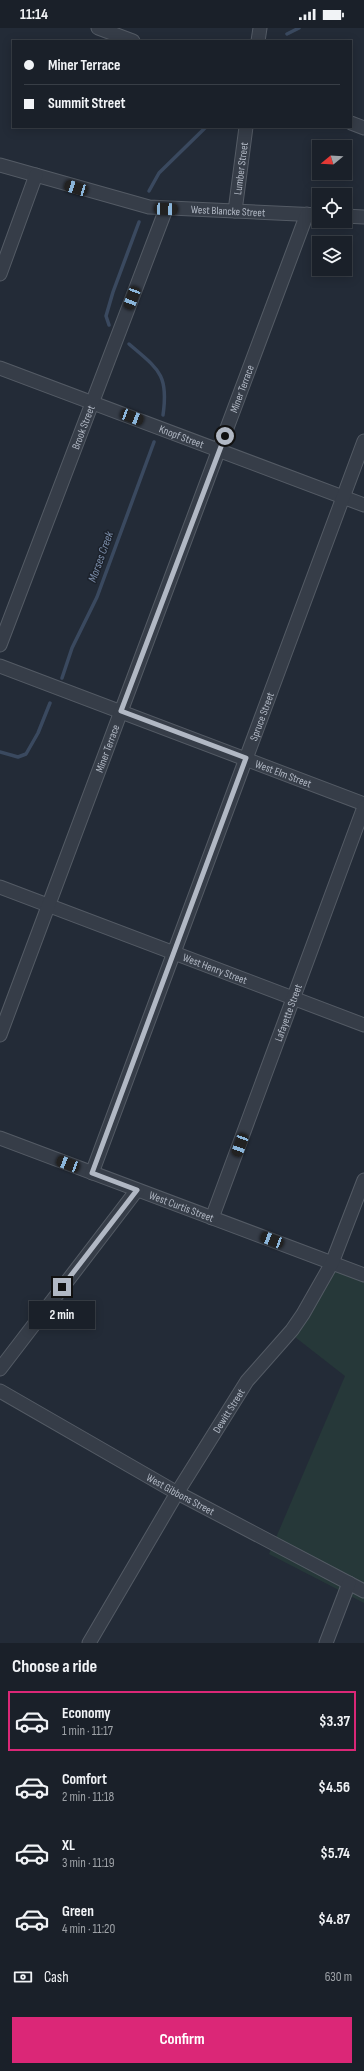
<!DOCTYPE html>
<html lang="en">
<head>
<meta charset="utf-8">
<style>
  :root { --surface:#1a2029; --page:#272d35; --text:#f1f3f6; --muted:#9fa3a8; --line:#383e46; --accent:#db2777 }
  body { margin:0; font-family:"Sofia Sans Condensed",sans-serif; background:var(--page); color:var(--text); height:100vh; display:flex; flex-direction:column; font-size:15px; white-space:nowrap }
  * { box-sizing:border-box; margin:0 }
  p { font-size:13px; color:var(--muted) }
  .icon { flex:none; width:22px; height:22px; fill:none; stroke:currentColor; stroke-width:2; stroke-linecap:round; stroke-linejoin:round }
  .map { position:relative; height:1615px; overflow:hidden }
  .panel { display:flex; flex-direction:column; background:var(--surface); flex:1 }
  .panel>* { flex:none }
  .guide { position:absolute; left:12px; top:12px; width:340px; height:88px; border-radius:0px; box-shadow:0 2px 10px #0003,0 0 0 1px var(--line); display:grid; align-content:center; height:88px; padding:0 12px; background:var(--surface) }
  .needle { width:26px; rotate:252deg }
  .controls { position:absolute; left:312px; top:112px; display:grid; gap:8px }
  .controls a { display:grid; place-items:center; width:40px; height:40px; border-radius:0px; background:var(--surface); box-shadow:0 2px 10px #0003,0 0 0 1px var(--line); font-size:20px }
  .end { position:absolute; width:18px; height:18px; margin:-9px; border:5px solid #b1b8c4; background:#111; box-shadow:0 0 0 2px #111 }
  .from { border-radius:50% }
  .bubble { position:absolute; height:28px; border-radius:0px; background:var(--surface); box-shadow:0 2px 10px #0003,0 0 0 1px var(--line); font-size:13px; font-weight:700; line-height:28px; text-align:center }
  .car { position:absolute; width:12px; height:24px; margin:-12px -6px; border-radius:5px; box-shadow:0 0 3px 1px #0007; background:linear-gradient(#222 24%,#8ab4d8 0 40%,#222 0 76%,#8ab4d8 0 86%,#222 0) }
  .guide b { display:flex; align-items:center; gap:14px; height:38px; font-size:15px }
  .guide b+b { border-top:1px solid var(--line) }
  .guide i { width:10px; height:10px; background:var(--text) }
  ul { padding:0; list-style:none }
  li { display:flex; align-items:center; gap:12px; height:60px; margin:0 8px 6px; padding:0 4px; border:2px solid transparent; border-radius:0px }
  li div { flex:1 }
  li b { display:block; font-size:15px }
  li em { font-style:normal; font-weight:700 }
  li.on { border-color:var(--accent) }
  li>.icon { width:36px; height:36px; stroke-width:1.5 }
  h2 { padding:0 12px; font-size:18px; line-height:48px }
  .pay { display:flex; align-items:center; gap:10px; height:44px; padding:0 12px; font-size:15px }
  .pay p { margin-inline-start:auto }
  .cta { display:flex; gap:8px; margin-top:auto; padding:8px 12px }
  .cta a { flex:1; height:46px; border-radius:0px; background:var(--accent); color:#fff; font-size:16px; font-weight:700; line-height:46px; text-align:center }
  .status { display:flex; justify-content:space-between; align-items:center; height:28px; padding:0 20px; background:var(--surface); direction:ltr }
  .status svg { height:11px; fill:currentColor }
  .map>svg:first-child { display:block }
  .green { fill:#263839 }
  .lines { fill:none; stroke-linecap:round; stroke-linejoin:round }
  .stream { stroke:#3a495f; stroke-width:3.5 }
  .street-casing { stroke:#545b65; stroke-width:15 }
  .street { stroke:#363d48; stroke-width:13 }
  .route { stroke:#b1b8c4; stroke-width:5 }
  .labels { text-anchor:middle; dominant-baseline:central; stroke-width:3; stroke-linejoin:round; paint-order:stroke }
  .street-label { font-size:11px; fill:#b1b8c4; stroke:#1c222c }
  .water-label { font-size:12px; font-style:italic; fill:#7c8eaa; stroke:#1c222c }
</style>
</head>
<body>
<div class="status"><b>11:14</b><svg viewBox="0 0 49 12"><path d="M0 12V9h3v3zM5 12V6h3v6zM10 12V3h3v9zM15 12V0h3v12zM26 1h20v11H26zM47 4h2v5h-2z"/></svg></div>
<div class="map">
<svg width="364" height="1615" viewBox="0 0 364 1615">
  <rect width="100%" height="100%" fill="#232b37"/>
  <polygon class="green" points="334,1230 364,1241 364,1575 269,1526 345,1348 286,1302"/>
  <g class="lines">
    <g class="stream">
      <polyline points="287,6 299,0"/>
      <polyline points="149,163 159,145 206,99"/>
      <polyline points="109,297 106,288 113,264 139,194"/>
      <path d="M 129,316 C 158,341 169,346 163,387"/>
      <polyline points="62,650 72,620 97,569 154,414"/>
      <polyline points="0,724 18,729 26,726 38,705 50,675"/>
    </g>
    <defs>
      <g id="street">
        <polyline points="98,0 133,13"/>
        <polyline points="258,13 260,0"/>
        <polyline points="351,95 364,100"/>
        <path id="s1" d="M 0,137 L 149,179 L 319,187"/>
        <path id="s2" d="M 235,183 L 246,99"/>
        <polyline points="345,188 364,189"/>
        <polyline points="0,246 36,147"/>
        <path id="s3" d="M 0,340 L 364,477"/>
        <path id="s4" d="M 0,617 L 166,181"/>
        <path id="s5" d="M 0,638 L 364,776"/>
        <path id="s6" d="M 0,859 L 364,997"/>
        <path id="s7" d="M 0,1007 L 307,186"/>
        <path id="s8" d="M 0,1110 L 364,1247"/>
        <path id="s9" d="M 92,1145 L 364,413"/>
        <path id="s10" d="M 212,1190 L 364,779"/>
        <polyline points="0,1341 137,1162"/>
        <path id="s11" d="M 0,1363 L 172,1462 L 364,1563"/>
        <path id="s12" d="M 89,1615 L 177,1465 L 247,1353 L 292,1302 L 303,1286 L 332,1235 L 364,1152"/>
        <polyline points="326,1615 349,1555"/>
      </g>
    </defs>
    <use href="#street" class="street-casing"/>
    <use href="#street" class="street"/>
  </g>
  <g class="lines">
    <polyline class="route" points="62,1259 137,1162 92,1145 246,730 121,683 225,408"/>
  </g>
  <g class="labels">
    <g class="street-label">
      <text stroke="none"><textPath href="#s2" startOffset="43">Lumber Street</textPath></text>
      <text stroke="none"><textPath href="#s1" startOffset="234">West Blancke Street</textPath></text>
      <text stroke="none"><textPath href="#s7" startOffset="690">Miner Terrace</textPath></text>
      <text stroke="none"><textPath href="#s4" startOffset="233">Brook Street</textPath></text>
      <text stroke="none"><textPath href="#s3" startOffset="194">Knopf Street</textPath></text>
      <text stroke="none"><textPath href="#s9" startOffset="487">Spruce Street</textPath></text>
      <text stroke="none"><textPath href="#s7" startOffset="306">Miner Terrace</textPath></text>
      <text stroke="none"><textPath href="#s5" startOffset="303">West Elm Street</textPath></text>
      <text stroke="none"><textPath href="#s6" startOffset="230">West Henry Street</textPath></text>
      <text stroke="none"><textPath href="#s10" startOffset="219">Lafayette Street</textPath></text>
      <text stroke="none"><textPath href="#s8" startOffset="194">West Curtis Street</textPath></text>
      <text stroke="none"><textPath href="#s12" startOffset="271">Dewitt Street</textPath></text>
      <text stroke="none"><textPath href="#s11" startOffset="208">West Gibbons Street</textPath></text>
    </g>
    <g class="water-label">
      <text transform="translate(101 529) rotate(-70)">Morses Creek</text>
    </g>
  </g>
</svg>
<div class="controls">
<a><svg class="needle" viewBox="-14 -14 28 28"><path d="M0-13l5 13h-10z" fill="#e53935"/><path d="M0 13l5-13h-10z" fill="#9fa3a8"/></svg></a>
<a><svg class="icon" aria-label="locate" viewBox="0 0 24 24"><circle cx="12" cy="12" r="6"/><path d="M12 2v4M12 18v4M2 12h4M18 12h4"/></svg></a>
<a><svg class="icon" aria-label="layers" viewBox="0 0 24 24"><path d="M12 4l9 5-9 5-9-5zM3 14l9 5 9-5"/></svg></a>
</div>
<i class="end from" style="left:225px;top:408px"></i>
<i class="end" style="left:62px;top:1259px"></i>
<div class="bubble" style="left:29px;top:1273px;width:66px">2 min</div>
<i class="car" style="left:76px;top:160px;rotate:287deg"></i>
<i class="car" style="left:166px;top:181px;rotate:92deg"></i>
<i class="car" style="left:132px;top:270px;rotate:201deg"></i>
<i class="car" style="left:132px;top:389px;rotate:111deg"></i>
<i class="car" style="left:240px;top:1117px;rotate:200deg"></i>
<i class="car" style="left:68px;top:1136px;rotate:291deg"></i>
<i class="car" style="left:272px;top:1212px;rotate:291deg"></i>
<div class="guide">
<b><i class="from"></i>Miner Terrace</b>
<b><i></i>Summit Street</b>
</div>
</div>
<section class="panel">
<h2>Choose a ride</h2>
<ul>
<li class="on"><svg class="icon" aria-label="car" viewBox="0 0 24 24"><path d="M5 17H2v-5l4-1 3-4h7l3 4 3 1v5h-3M9 17h6M6 11h13"/><circle cx="7" cy="17" r="2"/><circle cx="17" cy="17" r="2"/></svg><div><b>Economy</b><p>1 min · 11:17</p></div><em>$3.37</em></li>
<li><svg class="icon" aria-label="car" viewBox="0 0 24 24"><path d="M5 17H2v-5l4-1 3-4h7l3 4 3 1v5h-3M9 17h6M6 11h13"/><circle cx="7" cy="17" r="2"/><circle cx="17" cy="17" r="2"/></svg><div><b>Comfort</b><p>2 min · 11:18</p></div><em>$4.56</em></li>
<li><svg class="icon" aria-label="car" viewBox="0 0 24 24"><path d="M5 17H2v-5l4-1 3-4h7l3 4 3 1v5h-3M9 17h6M6 11h13"/><circle cx="7" cy="17" r="2"/><circle cx="17" cy="17" r="2"/></svg><div><b>XL</b><p>3 min · 11:19</p></div><em>$5.74</em></li>
<li><svg class="icon" aria-label="car" viewBox="0 0 24 24"><path d="M5 17H2v-5l4-1 3-4h7l3 4 3 1v5h-3M9 17h6M6 11h13"/><circle cx="7" cy="17" r="2"/><circle cx="17" cy="17" r="2"/></svg><div><b>Green</b><p>4 min · 11:20</p></div><em>$4.87</em></li>
</ul>
<div class="pay"><svg class="icon" aria-label="cash" viewBox="0 0 24 24"><path d="M3 7h18v10H3z"/><circle cx="12" cy="12" r="2"/></svg>Cash<p>630 m</p></div>
<div class="cta"><a>Confirm</a></div>
</section>
</body>
</html>
